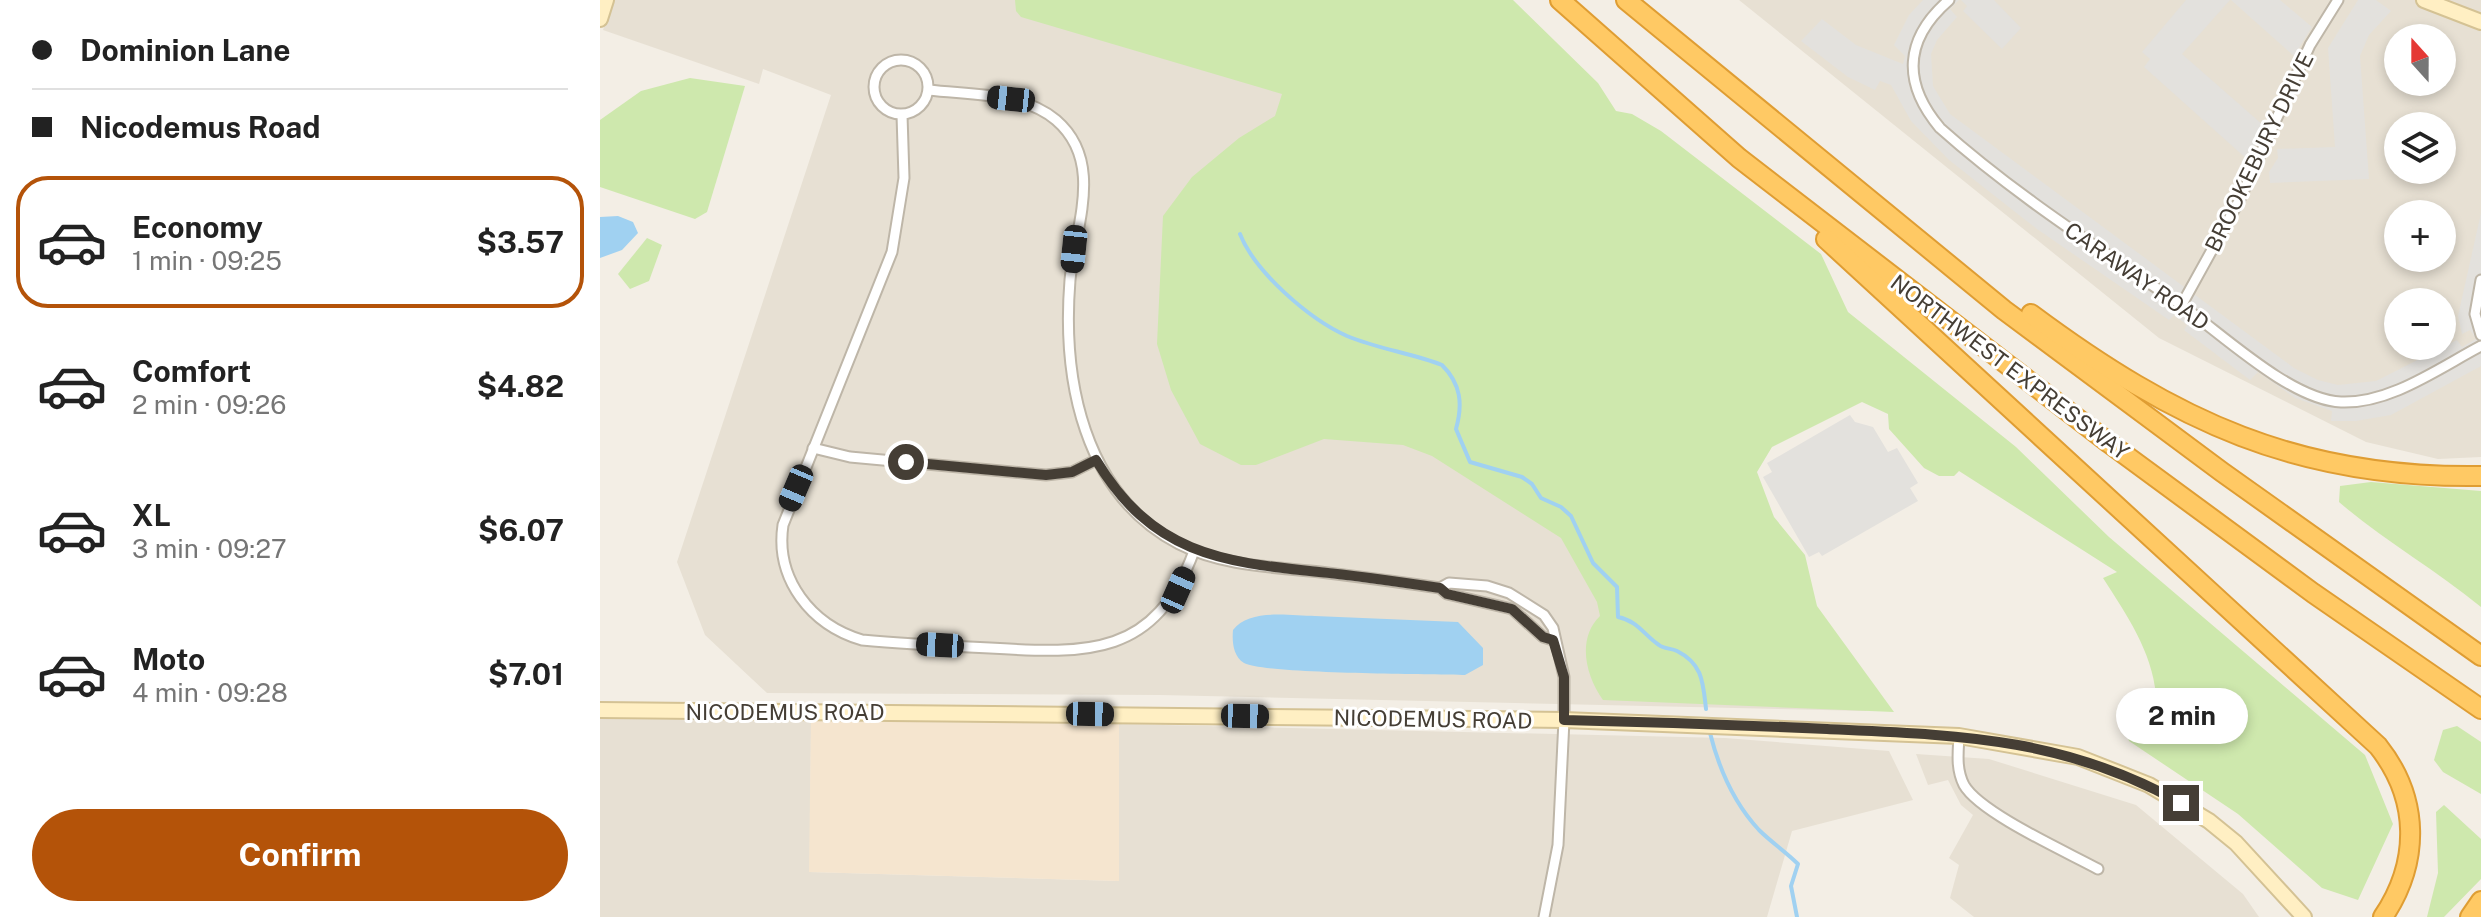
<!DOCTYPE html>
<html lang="en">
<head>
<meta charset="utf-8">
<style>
  :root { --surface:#fff; --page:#f6f6f6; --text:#222; --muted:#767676; --line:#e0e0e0; --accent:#b45309 }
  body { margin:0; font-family:"Public Sans",sans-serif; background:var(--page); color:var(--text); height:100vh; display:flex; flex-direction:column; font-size:30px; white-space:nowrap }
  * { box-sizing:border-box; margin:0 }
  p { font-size:26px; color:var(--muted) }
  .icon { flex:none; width:44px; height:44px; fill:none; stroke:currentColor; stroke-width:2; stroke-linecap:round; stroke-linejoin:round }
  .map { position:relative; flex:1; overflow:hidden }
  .panel { display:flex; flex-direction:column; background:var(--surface); width:600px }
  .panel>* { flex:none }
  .guide { display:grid; align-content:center; height:176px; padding:0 32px; background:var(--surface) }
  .needle { width:52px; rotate:339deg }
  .tools { position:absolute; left:1784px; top:24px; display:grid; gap:16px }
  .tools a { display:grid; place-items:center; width:72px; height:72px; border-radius:50%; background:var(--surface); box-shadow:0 4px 12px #0003; font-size:40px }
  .end { position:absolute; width:36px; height:36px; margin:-18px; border:10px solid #453e35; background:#fff; box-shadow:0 0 0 4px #fff }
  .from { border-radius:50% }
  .bubble { position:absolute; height:56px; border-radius:28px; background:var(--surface); box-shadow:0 4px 12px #0003; font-size:26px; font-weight:700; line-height:56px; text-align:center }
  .car { position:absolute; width:24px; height:48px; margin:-24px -12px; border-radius:10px; box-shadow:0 0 6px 2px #0007; background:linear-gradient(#222 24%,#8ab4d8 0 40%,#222 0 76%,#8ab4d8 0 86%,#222 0) }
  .guide b { display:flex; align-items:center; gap:28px; height:76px; font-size:30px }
  .guide b+b { border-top:2px solid var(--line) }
  .guide i { width:20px; height:20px; background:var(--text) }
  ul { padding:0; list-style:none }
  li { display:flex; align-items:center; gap:24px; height:132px; margin:0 16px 12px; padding:0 16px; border:4px solid transparent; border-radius:32px }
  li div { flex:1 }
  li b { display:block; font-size:30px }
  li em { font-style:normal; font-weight:700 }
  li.selected { border-color:var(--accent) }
  li>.icon { width:72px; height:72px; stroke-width:1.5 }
  .action { display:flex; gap:16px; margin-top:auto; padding:16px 32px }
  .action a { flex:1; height:92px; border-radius:48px; background:var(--accent); color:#fff; font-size:32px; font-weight:700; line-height:92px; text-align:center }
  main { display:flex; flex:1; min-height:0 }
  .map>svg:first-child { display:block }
  .residential { fill:#e7e0d3; fill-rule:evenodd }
  .commercial { fill:#f5e5cf }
  .green { fill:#cee8ad }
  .parking { fill:#e3e1dd }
  .water { fill:#a0d1f1 }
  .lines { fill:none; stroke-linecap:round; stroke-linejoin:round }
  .stream { stroke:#a0d1f1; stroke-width:4 }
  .street-casing { stroke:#beb6a8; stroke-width:13 }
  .secondary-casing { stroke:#d4c294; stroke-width:18 }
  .highway-casing { stroke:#df9d33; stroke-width:22 }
  .street { stroke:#fff; stroke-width:9 }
  .secondary { stroke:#ffefc3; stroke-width:14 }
  .highway { stroke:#ffc964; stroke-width:18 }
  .route { stroke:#453e35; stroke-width:10 }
  .labels { text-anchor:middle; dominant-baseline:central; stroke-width:6; stroke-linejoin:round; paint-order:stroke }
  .street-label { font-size:22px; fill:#453e35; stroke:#fff }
</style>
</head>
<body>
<main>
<section class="panel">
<div class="guide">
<b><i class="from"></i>Dominion Lane</b>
<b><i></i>Nicodemus Road</b>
</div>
<ul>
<li class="selected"><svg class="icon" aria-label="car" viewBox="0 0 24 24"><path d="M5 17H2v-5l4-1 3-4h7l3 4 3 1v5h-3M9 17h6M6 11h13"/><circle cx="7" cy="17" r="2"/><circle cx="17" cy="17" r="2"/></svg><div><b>Economy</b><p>1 min · 09:25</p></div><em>$3.57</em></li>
<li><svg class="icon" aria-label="car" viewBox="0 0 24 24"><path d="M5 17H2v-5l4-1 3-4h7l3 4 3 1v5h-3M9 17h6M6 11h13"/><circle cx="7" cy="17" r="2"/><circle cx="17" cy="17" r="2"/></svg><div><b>Comfort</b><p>2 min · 09:26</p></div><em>$4.82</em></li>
<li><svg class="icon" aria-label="car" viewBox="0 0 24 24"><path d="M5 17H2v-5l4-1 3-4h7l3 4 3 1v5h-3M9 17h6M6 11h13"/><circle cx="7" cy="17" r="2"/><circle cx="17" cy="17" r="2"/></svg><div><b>XL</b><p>3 min · 09:27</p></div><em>$6.07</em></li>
<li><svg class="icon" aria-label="car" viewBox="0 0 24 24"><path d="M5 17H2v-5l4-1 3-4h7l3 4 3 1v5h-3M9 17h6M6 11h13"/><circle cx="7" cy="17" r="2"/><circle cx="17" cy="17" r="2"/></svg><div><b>Moto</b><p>4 min · 09:28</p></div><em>$7.01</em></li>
</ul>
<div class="action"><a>Confirm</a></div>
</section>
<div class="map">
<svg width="1881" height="917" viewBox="0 0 1881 917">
  <rect width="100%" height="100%" fill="#f3eee5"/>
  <g class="residential">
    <polygon points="13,0 683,0 1267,711 560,695 167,693 105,635 77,562 231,95 163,69 159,84 3,30"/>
    <path d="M 1139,0 L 1881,0 L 1881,457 L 1838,459 L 1766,442 L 1559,338 ZM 1798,38 L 1842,38 L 1842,82 L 1798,82 ZM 1798,126 L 1842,126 L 1842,170 L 1798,170 ZM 1798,214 L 1842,214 L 1842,258 L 1798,258 ZM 1798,302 L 1842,302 L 1842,346 L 1798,346 Z"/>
    <polygon points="0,719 211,721 210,872 519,881 519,724 1125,738 1289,751 1313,800 1192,831 1167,917 0,917"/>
    <polygon points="1316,754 1389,759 1536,805 1643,894 1659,917 1374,917 1350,898 1359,865 1349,858 1373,815 1361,805 1348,780 1328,785"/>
  </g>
  <polygon class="commercial" points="211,721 519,724 519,881 209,872"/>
  <g class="green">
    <path d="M 415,0 L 913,0 L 998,83 L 1016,111 L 1032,114 L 1061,131 L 1221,254 L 1248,312 L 1416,447 L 1509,537 L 1765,755 L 1793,824 L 1758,900 L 1722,888 L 1638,814 L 1529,741 L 1524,726 L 1529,712 L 1556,695 C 1552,651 1526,614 1503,578 L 1517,572 L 1359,471 L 1354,476 L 1339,476 L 1324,468 L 1289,429 L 1288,414 L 1262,402 L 1172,447 L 1157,472 L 1174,517 L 1205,555 L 1217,606 L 1294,712 L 1003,700 C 985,675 977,638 1000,616 L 997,602 L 961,538 L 832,456 L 803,445 L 724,439 L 656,465 L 641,465 L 600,444 L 571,390 L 557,344 L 563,216 L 592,177 L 639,138 L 675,116 L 682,94 L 421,17 L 416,11 Z"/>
    <polygon points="90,78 145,86 107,212 95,219 0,187 0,120 41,91"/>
    <polygon points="47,238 62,245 49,281 30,289 18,274"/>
    <path d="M 1771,482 L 1881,491 L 1881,607 C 1835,569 1784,541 1739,502 L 1740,486 Z"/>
    <polygon points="1857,726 1881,742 1881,794 1843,772 1834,760 1843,730"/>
    <polygon points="1844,805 1881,839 1881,879 1844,917 1827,917 1838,873 1836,812"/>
  </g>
  <g class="parking">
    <polygon points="1323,0 1359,0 1350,9 1357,17 1337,40 1331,54 1333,86 1350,114 1694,368 1718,380 1738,385 1776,381 1857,340 1862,347 1876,339 1870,330 1862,334 1858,316 1881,213 1881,366 1791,415 1756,421 1731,421 1732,411 1695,398 1658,372 1650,380 1584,330 1587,325 1574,315 1569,320 1437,229 1349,160 1311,121 1291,85 1280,81 1275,90 1248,77 1201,41 1222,19 1256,45 1303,64 1305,56 1294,45 1309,15"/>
    <polygon points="1361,0 1394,0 1421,28 1402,49 1363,11 1367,6"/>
    <polygon points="1586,0 1630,0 1582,54 1663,125 1649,161 1544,67 1550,59 1542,52"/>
    <polygon points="1631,0 1680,0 1712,27 1694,56"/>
    <polygon points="1758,0 1776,0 1791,11 1769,35 1760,56 1769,179 1670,183 1669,172 1678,158 1677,149 1735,147 1728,48"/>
    <polygon points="1250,415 1255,422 1273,427 1288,452 1297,448 1318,483 1310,488 1318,501 1222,556 1219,552 1209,557 1163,477 1172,472 1167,463"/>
  </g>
  <g class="water">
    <polygon points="18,216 33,222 38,233 22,250 0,258 0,217"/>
    <path d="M 715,616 L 858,622 L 883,648 L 883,665 L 865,675 C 831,674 663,674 644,663 C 633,656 632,642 633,630 C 649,608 690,616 715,616 Z"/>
  </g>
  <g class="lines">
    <g class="stream">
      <path d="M 640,234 C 655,272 709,319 747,336 C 778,349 811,353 842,365 C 861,384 863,404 856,429 L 870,462 L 922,477 L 932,484 L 941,498 L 961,507 L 971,516 L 993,563 L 1017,587 L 1018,617 C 1038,621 1044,635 1059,645 C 1064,649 1071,648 1077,651 C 1103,664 1103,683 1106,709"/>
      <path d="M 1110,733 C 1119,769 1133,802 1159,830 C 1171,842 1186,852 1198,864 L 1191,886 L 1197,917"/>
    </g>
    <defs>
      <g id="street">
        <path d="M 1349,0 C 1304,39 1302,83 1340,128 C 1415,195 1499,248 1581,305 C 1622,334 1691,400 1741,402 C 1790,404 1839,368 1881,346"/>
        <circle cx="301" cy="87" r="27"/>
        <path d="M 329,90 C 370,95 423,92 456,120 C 505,162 475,227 470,280 C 462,379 483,494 579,544 C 622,566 673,567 720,572 C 760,577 800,582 840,588 L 847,594 L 912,609 L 943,637 L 953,640"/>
        <path d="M 302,115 L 304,178 L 292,252 L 183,525 C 175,579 211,625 262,640 C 304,644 347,646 390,648 C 488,654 555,657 594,551"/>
        <polyline points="1881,280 1875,314 1881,335"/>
        <polyline points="1581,306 1639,201 1710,45 1738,0"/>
        <polyline points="213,448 250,457 446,475 472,472 496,460"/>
        <polyline points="840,588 849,583 887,586 909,593 944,615 953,628 964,677 964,720 958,845 944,917"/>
        <path d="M 1359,736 C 1358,754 1356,769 1364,785 C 1380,813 1467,852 1498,869"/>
      </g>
      <g id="secondary">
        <polyline points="1824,0 1881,22"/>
        <polyline points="0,19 6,0"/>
        <polyline points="0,710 964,720 1359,736 1478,757 1549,785 1609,821 1636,843 1704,917"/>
      </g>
      <g id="highway">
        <polyline points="960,0 1139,158 1509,443 1713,593 1881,709"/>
        <polyline points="1026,0 1404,310 1622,472 1881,656"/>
        <path d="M 1226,239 L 1778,746 C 1820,799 1820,862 1783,917"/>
        <path d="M 1431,314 C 1575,421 1698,479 1881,476"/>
        <polyline points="1870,917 1881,901"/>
      </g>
    </defs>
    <use href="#street" class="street-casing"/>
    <use href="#secondary" class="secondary-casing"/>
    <use href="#highway" class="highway-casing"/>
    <use href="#street" class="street"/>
    <use href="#secondary" class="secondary"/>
    <use href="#highway" class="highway"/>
  </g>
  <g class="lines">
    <path class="route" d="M 306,462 L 446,475 L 472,472 L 496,460 C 552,553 619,562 719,572 C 760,576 800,582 840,588 L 847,594 L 912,609 L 943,637 L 953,640 L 964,677 L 964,720 C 1052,722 1139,725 1227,729 C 1358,735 1463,737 1581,803"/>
  </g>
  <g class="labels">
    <g class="street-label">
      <text transform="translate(1659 152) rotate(-64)">BROOKEBURY DRIVE</text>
      <text transform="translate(1537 276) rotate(35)">CARAWAY ROAD</text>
      <text transform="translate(1410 367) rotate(37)">NORTHWEST EXPRESSWAY</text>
      <text x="185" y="712">NICODEMUS ROAD</text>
      <text transform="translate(833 719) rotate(1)">NICODEMUS ROAD</text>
    </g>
  </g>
</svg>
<div class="tools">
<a><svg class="needle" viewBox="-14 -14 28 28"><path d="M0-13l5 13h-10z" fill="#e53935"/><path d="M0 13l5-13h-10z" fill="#767676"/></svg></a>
<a><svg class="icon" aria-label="layers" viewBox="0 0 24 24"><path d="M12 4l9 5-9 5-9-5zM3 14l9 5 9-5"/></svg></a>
<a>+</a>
<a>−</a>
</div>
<i class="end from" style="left:306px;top:462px"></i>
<i class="end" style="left:1581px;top:803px"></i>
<div class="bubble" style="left:1516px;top:688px;width:132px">2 min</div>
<i class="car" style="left:411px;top:99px;rotate:276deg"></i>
<i class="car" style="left:474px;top:249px;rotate:186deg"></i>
<i class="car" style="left:196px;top:488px;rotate:203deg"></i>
<i class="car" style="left:578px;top:590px;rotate:24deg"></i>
<i class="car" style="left:340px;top:645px;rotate:273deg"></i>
<i class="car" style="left:490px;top:714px;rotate:91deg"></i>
<i class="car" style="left:645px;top:716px;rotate:91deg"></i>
</div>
</main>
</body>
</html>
